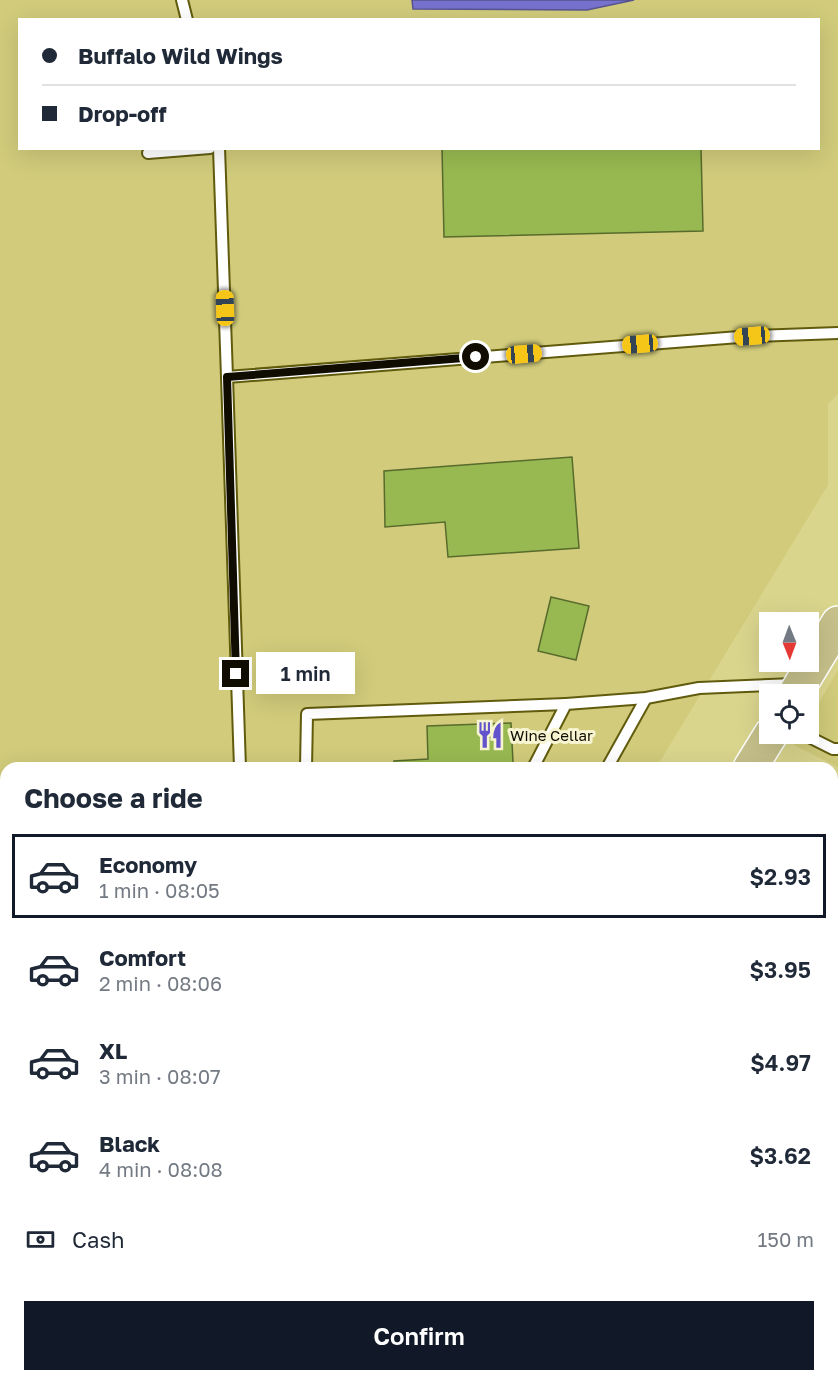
<!DOCTYPE html>
<html lang="en">
<head>
<meta charset="utf-8">
<style>
  :root { --surface:#fff; --page:#f2f2f3; --text:#1f2937; --muted:#747a83; --line:#e0e1e3; --accent:#111827 }
  body { margin:0; font-family:"Golos Text",sans-serif; background:var(--page); color:var(--text); height:100vh; display:flex; flex-direction:column; font-size:22px; white-space:nowrap }
  * { box-sizing:border-box; margin:0 }
  p { font-size:20px; color:var(--muted) }
  .icon { flex:none; width:33px; height:33px; fill:none; stroke:currentColor; stroke-width:2; stroke-linecap:round; stroke-linejoin:round }
  .map { position:relative; flex:1; overflow:hidden }
  .details { position:absolute; left:0px; top:762px; width:838px; height:620px; display:flex; flex-direction:column; background:var(--surface); border-radius:18px 18px 0 0; box-shadow:0 6px 24px #0002 }
  .details>* { flex:none }
  .hud { position:absolute; left:18px; top:18px; width:802px; height:132px; border-radius:0px; box-shadow:0 6px 24px #0002; display:grid; align-content:center; height:132px; padding:0 24px; background:var(--surface) }
  .needle { width:39px; rotate:179deg }
  .controls { position:absolute; left:759px; top:612px; display:grid; gap:12px }
  .controls a { display:grid; place-items:center; width:60px; height:60px; border-radius:0px; background:var(--surface); box-shadow:0 6px 24px #0002; font-size:30px }
  .end { position:absolute; width:27px; height:27px; margin:-14px; border:8px solid #100d00; background:#fff; box-shadow:0 0 0 3px #fff }
  .from { border-radius:50% }
  .bubble { position:absolute; height:42px; border-radius:0px; background:var(--surface); box-shadow:0 6px 24px #0002; font-size:20px; font-weight:600; line-height:42px; text-align:center }
  .car { position:absolute; width:18px; height:36px; margin:-18px -9px; border-radius:8px; box-shadow:0 0 4px 2px #0007; background:linear-gradient(#f5c518 24%,#345 0 40%,#f5c518 0 76%,#345 0 86%,#f5c518 0) }
  .hud b { display:flex; align-items:center; gap:21px; height:57px; font-size:22px }
  .hud b+b { border-top:2px solid var(--line) }
  .hud i { width:15px; height:15px; background:var(--text) }
  ul { padding:0; list-style:none }
  li { display:flex; align-items:center; gap:18px; height:84px; margin:0 12px 9px; padding:0 12px; border:3px solid transparent; border-radius:0px }
  li div { flex:1 }
  li b { display:block; font-size:22px }
  li em { font-style:normal; font-weight:600 }
  li.selected { border-color:var(--accent) }
  li>.icon { width:54px; height:54px; stroke-width:1.5 }
  h2 { padding:0 24px; font-size:27px; line-height:72px }
  .pay { display:flex; align-items:center; gap:15px; height:66px; padding:0 24px; font-size:22px }
  .pay p { margin-inline-start:auto }
  .cta { display:flex; gap:12px; margin-top:auto; padding:12px 24px }
  .cta a { flex:1; height:69px; border-radius:0px; background:var(--accent); color:#fff; font-size:24px; font-weight:600; line-height:69px; text-align:center }
  .map>svg:first-child { display:block }
  .built { fill:#d1cb7b; fill-rule:evenodd }
  .green { fill:#f8b091 }
  .water { fill:#7772ce; stroke:#585490; stroke-width:1.5 }
  .building { fill:#98b951; stroke:#586b2c; stroke-width:1.5 }
  .lines { fill:none; stroke-linecap:round; stroke-linejoin:round }
  .service-casing { stroke:#615b0e; stroke-width:14 }
  .primary-casing { stroke:#fff; stroke-width:36 }
  .service { stroke:#fff; stroke-width:10 }
  .primary { stroke:#c6c18b; stroke-width:33 }
  .route { stroke:#100d00; stroke-width:8 }
  .labels { text-anchor:middle; dominant-baseline:central; stroke-width:6; stroke-linejoin:round; paint-order:stroke }
  .poi-label { font-size:15px; fill:#100d00; stroke:#f6f4d1; text-anchor:start }
</style>
</head>
<body>
<div class="map">
<svg width="838" height="1381" viewBox="0 0 838 1381">
  <rect width="100%" height="100%" fill="#dad58d"/>
  <g class="built">
    <path d="M 0,0 L 838,0 L 838,394 L 828,404 L 828,485 L 656,768 L 6,768 L 6,1376 L 241,1376 L 237,1381 L 0,1381 ZM 20,20 L 819,20 L 819,148 L 20,148 Z"/>
    <polygon points="838,670 838,767 794,745 801,734 808,734 809,720"/>
    <polygon points="833,1240 838,1243 838,1289 833,1298"/>
    <polygon points="500,1376 787,1376 783,1381 496,1381"/>
  </g>
  <g class="green">
    <polygon points="833,1072 838,1076 838,1164 833,1158"/>
    <polygon points="838,1289 838,1381 783,1381 787,1376 832,1376 833,1298"/>
  </g>
  <polygon class="water" points="412,0 634,0 587,10 413,9"/>
  <g class="building">
    <polygon points="442,148 701,148 703,231 444,237"/>
    <polygon points="572,457 579,548 448,557 445,522 385,527 384,471"/>
    <polygon points="551,597 589,606 576,660 538,651"/>
    <polygon points="511,723 513,762 509,768 395,768 394,761 428,759 427,726"/>
    <polygon points="619,1376 654,1376 651,1381 629,1381"/>
  </g>
  <g class="lines">
    <defs>
      <g id="service">
        <polyline points="182,0 187,20"/>
        <polyline points="219,148 227,377"/>
        <polyline points="148,153 210,148"/>
        <polyline points="803,734 833,749 838,749"/>
        <polyline points="240,768 227,377 752,336 838,333"/>
        <polyline points="306,768 307,714 566,704"/>
        <polyline points="533,768 566,704 646,698 699,688 795,684"/>
        <polyline points="607,768 646,698"/>
        <polyline points="832,969 838,973"/>
        <polyline points="832,1046 838,1051"/>
        <polyline points="537,1376 545,1381"/>
        <polyline points="211,1381 215,1376"/>
        <polyline points="739,1381 742,1376"/>
      </g>
      <g id="primary">
        <polyline points="795,694 838,623"/>
        <polyline points="750,768 771,734"/>
        <polyline points="377,1381 380,1376"/>
      </g>
    </defs>
    <use href="#service" class="service-casing"/>
    <use href="#primary" class="primary-casing"/>
    <use href="#service" class="service"/>
    <use href="#primary" class="primary"/>
  </g>
  <g class="lines">
    <polyline class="route" points="236,674 227,377 476,357"/>
  </g>
  <defs>
    <symbol id="restaurant-bare" viewBox="-9 -9 18 18"><path d="M-5-6h1v4h1v-4h1v4h1v-4h1v5L-1.5 .5V6h-2V.5L-5-1ZM5-6V6H3V1.5H1.5Q1.5-4 5-6Z" fill="#6252cb" stroke="#f6f4d1" stroke-width="2.5" paint-order="stroke"/></symbol>
  </defs>
  <g fill-rule="evenodd">
    <use href="#restaurant-bare" x="471" y="716" width="38" height="38"/>
  </g>
  <g class="labels">
    <g class="poi-label">
      <text x="510" y="735">Wine Cellar</text>
    </g>
  </g>
</svg>
<div class="controls">
<a><svg class="needle" viewBox="-14 -14 28 28"><path d="M0-13l5 13h-10z" fill="#e53935"/><path d="M0 13l5-13h-10z" fill="#747a83"/></svg></a>
<a><svg class="icon" aria-label="locate" viewBox="0 0 24 24"><circle cx="12" cy="12" r="6"/><path d="M12 2v4M12 18v4M2 12h4M18 12h4"/></svg></a>
</div>
<i class="end from" style="left:476px;top:357px"></i>
<i class="end" style="left:236px;top:674px"></i>
<div class="bubble" style="left:256px;top:652px;width:99px">1 min</div>
<i class="car" style="left:225px;top:308px;rotate:358deg"></i>
<i class="car" style="left:752px;top:336px;rotate:265deg"></i>
<i class="car" style="left:640px;top:344px;rotate:265deg"></i>
<i class="car" style="left:524px;top:354px;rotate:85deg"></i>
<div class="hud">
<b><i class="from"></i>Buffalo Wild Wings</b>
<b><i></i>Drop-off</b>
</div>
<section class="details">
<h2>Choose a ride</h2>
<ul>
<li class="selected"><svg class="icon" aria-label="car" viewBox="0 0 24 24"><path d="M5 17H2v-5l4-1 3-4h7l3 4 3 1v5h-3M9 17h6M6 11h13"/><circle cx="7" cy="17" r="2"/><circle cx="17" cy="17" r="2"/></svg><div><b>Economy</b><p>1 min · 08:05</p></div><em>$2.93</em></li>
<li><svg class="icon" aria-label="car" viewBox="0 0 24 24"><path d="M5 17H2v-5l4-1 3-4h7l3 4 3 1v5h-3M9 17h6M6 11h13"/><circle cx="7" cy="17" r="2"/><circle cx="17" cy="17" r="2"/></svg><div><b>Comfort</b><p>2 min · 08:06</p></div><em>$3.95</em></li>
<li><svg class="icon" aria-label="car" viewBox="0 0 24 24"><path d="M5 17H2v-5l4-1 3-4h7l3 4 3 1v5h-3M9 17h6M6 11h13"/><circle cx="7" cy="17" r="2"/><circle cx="17" cy="17" r="2"/></svg><div><b>XL</b><p>3 min · 08:07</p></div><em>$4.97</em></li>
<li><svg class="icon" aria-label="car" viewBox="0 0 24 24"><path d="M5 17H2v-5l4-1 3-4h7l3 4 3 1v5h-3M9 17h6M6 11h13"/><circle cx="7" cy="17" r="2"/><circle cx="17" cy="17" r="2"/></svg><div><b>Black</b><p>4 min · 08:08</p></div><em>$3.62</em></li>
</ul>
<div class="pay"><svg class="icon" aria-label="cash" viewBox="0 0 24 24"><path d="M3 7h18v10H3z"/><circle cx="12" cy="12" r="2"/></svg>Cash<p>150 m</p></div>
<div class="cta"><a>Confirm</a></div>
</section>
</div>
</body>
</html>
